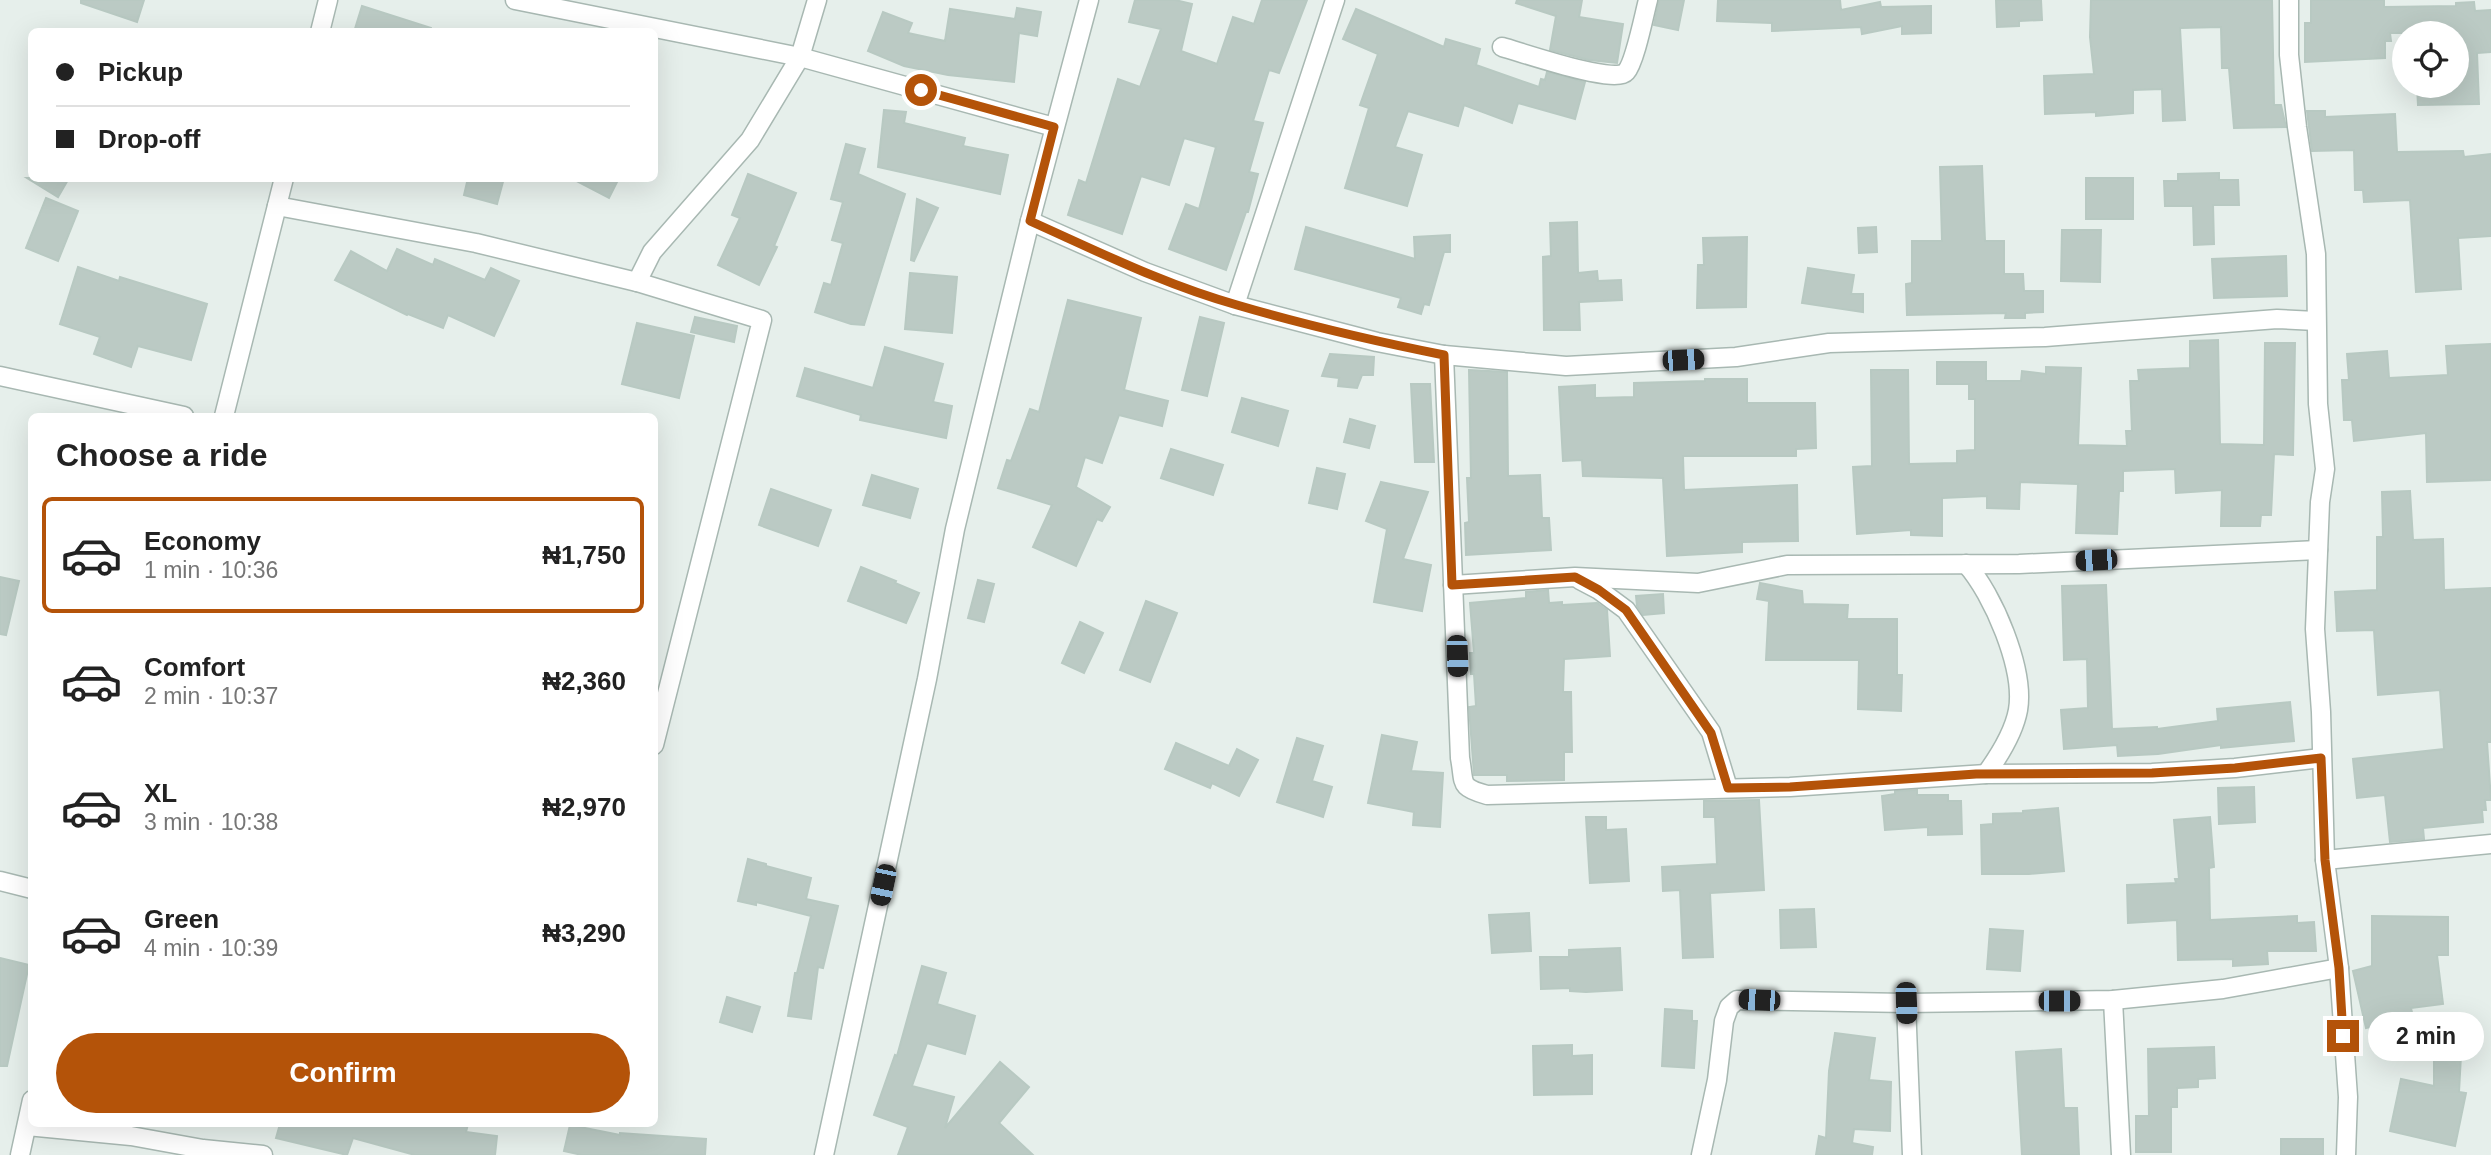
<!DOCTYPE html>
<html lang="en">
<head>
<meta charset="utf-8">
<style>
  :root { --surface:#fff; --page:#f2f2f2; --text:#222; --muted:#767676; --line:#e0e0e0; --accent:#b45309 }
  body { margin:0; font-family:Arial,sans-serif; background:var(--page); color:var(--text); height:100vh; display:flex; flex-direction:column; font-size:26px; white-space:nowrap }
  * { box-sizing:border-box; margin:0 }
  p { font-size:23px; color:var(--muted) }
  .icon { flex:none; width:38px; height:38px; fill:none; stroke:currentColor; stroke-width:2; stroke-linecap:round; stroke-linejoin:round }
  .map { position:relative; flex:1; overflow:hidden }
  .panel { position:absolute; left:28px; top:413px; width:630px; height:714px; display:flex; flex-direction:column; background:var(--surface); border-radius:10px; box-shadow:0 7px 28px #0002 }
  .panel>* { flex:none }
  .banner { position:absolute; left:28px; top:28px; width:630px; height:154px; border-radius:10px; box-shadow:0 7px 28px #0002; display:grid; align-content:center; height:154px; padding:0 28px; background:var(--surface) }
  .controls { position:absolute; left:2392px; top:21px; display:grid; gap:14px }
  .controls a { display:grid; place-items:center; width:77px; height:77px; border-radius:50%; background:var(--surface); box-shadow:0 7px 28px #0002; font-size:35px }
  .end { position:absolute; width:32px; height:32px; margin:-16px; border:9px solid #b45309; background:#fff; box-shadow:0 0 0 4px #fff }
  .from { border-radius:50% }
  .bubble { position:absolute; height:49px; border-radius:24px; background:var(--surface); box-shadow:0 7px 28px #0002; font-size:23px; font-weight:700; line-height:49px; text-align:center }
  .car { position:absolute; width:21px; height:42px; margin:-21px -10px; border-radius:9px; box-shadow:0 0 5px 2px #0007; background:linear-gradient(#222 24%,#8ab4d8 0 40%,#222 0 76%,#8ab4d8 0 86%,#222 0) }
  .banner b { display:flex; align-items:center; gap:24px; height:66px; font-size:26px }
  .banner b+b { border-top:2px solid var(--line) }
  .banner i { width:18px; height:18px; background:var(--text) }
  ul { padding:0; list-style:none }
  li { display:flex; align-items:center; gap:21px; height:116px; margin:0 14px 10px; padding:0 14px; border:4px solid transparent; border-radius:10px }
  li div { flex:1 }
  li b { display:block; font-size:26px }
  li em { font-style:normal; font-weight:700 }
  li.selected { border-color:var(--accent) }
  li>.icon { width:63px; height:63px; stroke-width:1.5 }
  h2 { padding:0 28px; font-size:32px; line-height:84px }
  .action { display:flex; gap:14px; margin-top:auto; padding:14px 28px }
  .action a { flex:1; height:80px; border-radius:42px; background:var(--accent); color:#fff; font-size:28px; font-weight:700; line-height:80px; text-align:center }
  .map>svg:first-child { display:block }
  .building { fill:#bbcac4; stroke:#b8c9c2; stroke-width:2 }
  .lines { fill:none; stroke-linecap:round; stroke-linejoin:round }
  .minor-casing { stroke:#a8b8b2; stroke-width:21 }
  .minor { stroke:#fff; stroke-width:18 }
  .route { stroke:#b45309; stroke-width:9 }
</style>
</head>
<body>
<div class="map">
<svg width="2491" height="1155" viewBox="0 0 2491 1155">
  <rect width="100%" height="100%" fill="#e6efeb"/>
  <g class="building">
    <polygon points="81,0 144,0 137,22 81,3"/>
    <polygon points="1135,0 1175,0 1192,4 1181,51 1217,64 1233,17 1254,24 1262,0 1307,0 1279,73 1269,70 1253,121 1263,123 1249,172 1258,174 1248,212 1246,212 1226,270 1169,249 1186,204 1199,209 1216,147 1184,138 1169,185 1141,176 1122,234 1068,215 1079,180 1086,183 1118,79 1140,87 1161,29 1129,22"/>
    <polygon points="1517,0 1582,0 1579,17 1623,24 1617,63 1589,60 1550,50 1556,16 1516,3"/>
    <polygon points="1659,0 1684,0 1678,30 1654,25"/>
    <polygon points="1718,0 1840,0 1841,10 1880,2 1881,7 1931,6 1931,33 1902,34 1902,26 1862,34 1861,27 1772,31 1772,23 1717,21"/>
    <polygon points="1996,0 2041,0 2042,20 2019,21 2019,26 1997,27"/>
    <polygon points="2091,0 2272,0 2274,105 2281,105 2286,127 2234,128 2229,68 2222,68 2221,27 2180,28 2185,120 2163,121 2162,89 2133,90 2133,113 2096,116 2096,112 2045,114 2044,76 2094,74 2090,37"/>
    <polygon points="2311,0 2384,0 2384,7 2456,6 2456,3 2474,2 2475,11 2491,10 2491,52 2477,53 2479,104 2418,105 2417,86 2457,86 2457,79 2460,79 2458,33 2390,33 2391,41 2385,41 2385,58 2305,62 2305,23 2311,23"/>
    <polygon points="362,6 431,28 431,32 354,32"/>
    <polygon points="1017,8 1041,12 1037,36 1019,33 1014,82 948,75 904,66 868,51 883,12 912,23 908,33 945,41 950,9 1015,19"/>
    <polygon points="1356,9 1444,47 1446,39 1480,49 1476,65 1539,87 1541,79 1545,80 1547,72 1585,82 1575,119 1518,103 1512,123 1464,105 1458,126 1408,111 1395,147 1422,155 1407,206 1345,188 1369,108 1360,105 1378,54 1343,39"/>
    <polygon points="884,110 906,112 904,123 965,138 963,146 1008,155 1000,194 878,167"/>
    <polygon points="2307,111 2325,111 2325,117 2395,114 2397,152 2463,151 2464,157 2491,154 2491,236 2458,238 2461,289 2416,292 2410,200 2364,202 2363,190 2355,190 2354,150 2312,151"/>
    <polygon points="846,144 865,149 858,174 905,194 864,325 851,324 815,312 824,283 831,285 843,243 832,240 843,202 831,199"/>
    <polygon points="1982,166 1985,241 2004,241 2004,274 2023,274 2024,291 2043,291 2043,312 2025,313 2025,318 2005,318 2006,313 1907,315 1906,284 1912,283 1912,241 1942,241 1940,167"/>
    <polygon points="2219,173 2219,180 2238,180 2239,205 2213,205 2214,244 2194,245 2193,206 2165,206 2164,181 2178,181 2178,174"/>
    <polygon points="748,174 796,193 774,246 777,247 759,285 718,265 740,218 732,215"/>
    <polygon points="27,178 69,178 58,197"/>
    <polygon points="468,178 504,178 497,204 464,195"/>
    <polygon points="571,178 619,178 609,198"/>
    <rect x="2086" y="178" width="47" height="41"/>
    <polygon points="46,198 78,211 58,261 26,248"/>
    <polygon points="917,199 938,208 914,261 911,260"/>
    <polygon points="1577,222 1578,273 1597,271 1598,281 1621,280 1622,300 1579,302 1580,330 1544,330 1543,257 1551,256 1550,223"/>
    <polygon points="1306,227 1415,259 1414,237 1450,235 1450,252 1444,252 1429,305 1424,304 1421,314 1398,307 1401,298 1295,269"/>
    <polygon points="1876,227 1877,252 1859,253 1858,228"/>
    <polygon points="2062,230 2101,230 2100,282 2061,281"/>
    <polygon points="1747,237 1746,307 1697,308 1698,265 1704,265 1703,238"/>
    <polygon points="397,249 433,265 435,259 485,280 491,268 519,281 494,336 448,315 443,328 408,314 407,315 335,280 351,251 387,271"/>
    <polygon points="2286,256 2287,296 2214,298 2212,259"/>
    <polygon points="78,267 119,281 120,277 207,304 191,360 138,346 131,367 94,354 100,337 60,324"/>
    <polygon points="1808,268 1854,275 1851,294 1863,294 1863,312 1802,303"/>
    <polygon points="910,273 957,277 952,333 905,329"/>
    <polygon points="1068,300 1141,318 1124,390 1168,401 1162,426 1119,415 1102,463 1085,457 1076,487 1110,507 1102,521 1097,519 1076,566 1033,547 1052,505 998,488 1007,460 1011,461 1030,409 1039,412"/>
    <polygon points="695,317 737,326 734,342 691,332"/>
    <polygon points="1200,317 1224,323 1207,396 1182,390"/>
    <polygon points="637,323 694,336 679,398 622,384"/>
    <polygon points="2218,340 2220,444 2264,445 2265,343 2295,343 2293,455 2274,454 2271,515 2261,515 2260,526 2221,526 2222,490 2176,493 2175,469 2123,471 2123,491 2119,491 2117,534 2076,533 2078,484 2020,482 2019,509 1987,508 1987,496 1942,498 1942,536 1911,535 1911,530 1857,534 1853,467 1872,466 1871,370 1908,370 1909,464 1957,463 1957,451 1975,450 1975,399 1969,399 1969,384 1937,384 1937,362 1986,362 1986,381 2021,381 2022,371 2046,374 2046,367 2081,368 2078,445 2127,446 2126,431 2132,431 2130,381 2139,381 2138,370 2190,368 2190,341"/>
    <polygon points="2491,344 2491,480 2427,482 2426,433 2354,441 2352,420 2344,420 2342,380 2349,380 2347,354 2387,351 2389,378 2448,375 2446,346"/>
    <polygon points="885,347 943,364 933,402 952,406 946,438 860,420 861,415 797,396 805,368 873,388"/>
    <polygon points="1330,354 1374,357 1373,375 1362,375 1357,388 1338,386 1339,378 1322,376"/>
    <polygon points="1469,370 1507,372 1508,476 1540,475 1542,518 1549,518 1551,550 1466,555 1465,523 1469,522 1467,478 1471,478"/>
    <polygon points="1705,379 1747,379 1747,403 1815,403 1816,448 1796,449 1796,456 1683,456 1684,490 1797,485 1798,541 1742,542 1742,552 1667,556 1663,478 1583,476 1582,460 1563,461 1559,387 1595,385 1595,398 1634,397 1634,383 1705,381"/>
    <polygon points="1411,384 1430,384 1434,462 1415,462"/>
    <polygon points="1242,398 1288,411 1278,446 1232,432"/>
    <polygon points="1350,419 1375,426 1369,448 1344,442"/>
    <polygon points="1171,449 1223,465 1213,495 1161,478"/>
    <polygon points="1317,468 1345,474 1337,509 1309,503"/>
    <polygon points="872,475 918,489 910,518 863,505"/>
    <polygon points="1381,482 1428,492 1403,559 1431,565 1422,611 1374,602 1387,529 1366,521"/>
    <polygon points="771,489 831,510 818,546 759,525"/>
    <polygon points="2410,491 2413,540 2443,539 2444,590 2491,588 2491,742 2487,742 2491,800 2485,800 2486,810 2482,810 2483,822 2423,828 2424,839 2390,842 2385,795 2357,798 2353,759 2444,749 2440,690 2378,695 2374,630 2337,631 2335,592 2377,590 2377,537 2383,537 2382,492"/>
    <polygon points="861,567 896,581 895,583 919,593 906,623 848,601"/>
    <polygon points="0,577 19,581 6,635 0,634"/>
    <polygon points="978,580 994,584 984,622 968,618"/>
    <polygon points="1760,583 1802,591 1803,604 1848,605 1847,619 1897,619 1897,675 1902,675 1901,711 1858,709 1859,660 1766,660 1769,601 1757,599"/>
    <polygon points="2106,585 2112,729 2157,727 2157,729 2218,721 2217,709 2290,702 2294,741 2221,748 2221,745 2158,754 2118,756 2117,745 2064,749 2061,710 2088,708 2087,659 2064,660 2062,586"/>
    <polygon points="1548,590 1549,603 1562,602 1562,605 1597,603 1607,610 1610,656 1564,659 1563,692 1571,692 1572,752 1564,752 1564,780 1507,781 1507,775 1474,775 1469,707 1476,706 1474,674 1471,674 1470,653 1474,653 1470,603 1526,598 1526,592"/>
    <polygon points="1663,594 1664,613 1643,615 1637,606 1636,596"/>
    <polygon points="1146,601 1177,613 1150,682 1120,670"/>
    <polygon points="1080,622 1103,633 1084,673 1062,663"/>
    <polygon points="1382,735 1417,742 1411,771 1443,773 1440,827 1413,825 1414,812 1368,803"/>
    <polygon points="1297,738 1323,746 1312,781 1332,787 1323,817 1277,802"/>
    <polygon points="1176,743 1229,766 1237,749 1258,760 1239,796 1212,783 1210,788 1165,769"/>
    <polygon points="2254,787 2255,822 2219,824 2218,788"/>
    <polygon points="1917,790 1917,795 1948,795 1948,801 1961,801 1962,834 1928,835 1928,827 1885,830 1882,796 1895,794 1895,791"/>
    <polygon points="1759,800 1764,890 1710,893 1713,957 1683,958 1680,890 1663,891 1662,867 1717,864 1715,817 1704,817 1704,801"/>
    <polygon points="2058,808 2064,871 2029,874 1982,874 1981,825 1993,824 1993,814 2023,813 2023,811"/>
    <polygon points="1586,817 1606,817 1606,830 1626,829 1629,881 1590,883"/>
    <polygon points="2210,817 2214,867 2209,868 2210,920 2297,916 2297,923 2314,922 2316,951 2267,951 2268,964 2233,966 2233,959 2178,960 2177,920 2128,923 2127,885 2176,883 2175,879 2179,879 2174,820"/>
    <polygon points="748,859 766,864 766,866 811,878 806,899 838,906 823,968 818,967 811,1019 788,1016 795,973 797,973 811,916 756,902 756,905 738,901"/>
    <polygon points="1814,909 1816,947 1781,948 1780,910"/>
    <polygon points="1529,913 1531,951 1492,953 1489,915"/>
    <polygon points="2372,916 2448,917 2448,955 2437,955 2443,1004 2411,1008 2413,1017 2366,1028 2353,971 2372,966"/>
    <polygon points="1990,929 2023,931 2020,971 1987,969"/>
    <polygon points="1620,948 1622,990 1586,992 1570,991 1570,988 1541,989 1540,957 1569,957 1569,950"/>
    <polygon points="0,958 29,965 7,1066 0,1066"/>
    <polygon points="922,966 946,973 937,1004 975,1016 965,1054 927,1043 912,1086 954,1097 945,1128 1000,1062 1029,1087 999,1123 1033,1155 898,1155 908,1127 874,1115 895,1055 897,1056"/>
    <polygon points="727,997 760,1007 752,1032 720,1022"/>
    <polygon points="1665,1009 1692,1011 1692,1021 1697,1021 1694,1068 1662,1066"/>
    <polygon points="1835,1033 1875,1038 1869,1080 1891,1082 1890,1131 1854,1129 1852,1143 1873,1147 1872,1155 1816,1155 1819,1136 1826,1138 1829,1071"/>
    <polygon points="1572,1045 1572,1056 1592,1055 1592,1094 1534,1095 1533,1046"/>
    <polygon points="2214,1047 2215,1078 2198,1079 2198,1087 2177,1088 2177,1107 2171,1107 2171,1152 2136,1152 2136,1116 2149,1116 2148,1049"/>
    <polygon points="2061,1049 2064,1108 2077,1108 2079,1155 2022,1155 2016,1052"/>
    <polygon points="2434,1055 2461,1055 2459,1092 2466,1093 2455,1146 2390,1131 2401,1079 2434,1086"/>
    <polygon points="280,1124 468,1124 466,1132 497,1136 495,1155 415,1155 353,1138 347,1155 276,1138"/>
    <polygon points="570,1125 620,1135 620,1133 706,1139 705,1155 582,1155 564,1151"/>
    <rect x="2281" y="1139" width="42" height="16"/>
  </g>
  <g class="lines">
    <defs>
      <g id="minor">
        <polyline points="515,0 800,57 1054,127"/>
        <polyline points="2289,0 2289,55 2297,127 2316,254 2318,404 2325,469 2320,502 2315,629 2321,712 2325,860 2339,968 2348,1097 2346,1155"/>
        <polyline points="320,32 328,0"/>
        <path d="M 1502,47 C 1521,52 1615,85 1626,72 C 1635,62 1644,15 1648,0"/>
        <polyline points="277,206 476,243 637,282"/>
        <polyline points="1030,221 1145,272 1235,305 1377,342 1444,355 1566,366 1736,357 1829,343 2045,337 2277,319 2316,321"/>
        <polyline points="1235,305 1335,0"/>
        <path d="M 1444,355 L 1460,758 C 1465,784 1458,787 1487,795 L 1790,787 L 1986,774 L 2152,773 L 2235,768 L 2321,758"/>
        <polyline points="0,376 184,416"/>
        <polyline points="224,416 284,178"/>
        <path d="M 1966,564 C 1993,594 2025,669 2018,710 C 2014,732 1999,756 1986,774"/>
        <polyline points="1580,580 1599,590 1626,610 1711,732 1728,788"/>
        <polyline points="1453,585 1575,577 1698,583 1787,565 2019,564 2318,550"/>
        <polyline points="654,745 762,320 637,282 652,252 750,140 800,57 817,0"/>
        <polyline points="2325,860 2491,844"/>
        <polyline points="0,881 32,889"/>
        <polyline points="2113,1000 2121,1155"/>
        <polyline points="1906,1003 1912,1155"/>
        <polyline points="27,1126 131,1136 203,1149 263,1155"/>
        <polyline points="20,1155 32,1100"/>
        <polyline points="824,1155 927,679 955,529 1030,221 1089,0"/>
        <polyline points="1701,1155 1717,1080 1724,1021 1729,1007 1737,1000 1906,1003 2113,1000 2223,989 2339,968"/>
      </g>
    </defs>
    <use href="#minor" class="minor-casing"/>
    <use href="#minor" class="minor"/>
  </g>
  <g class="lines">
    <path class="route" d="M 921,90 L 1054,127 L 1030,221 C 1097,251 1165,285 1237,305 C 1305,325 1374,341 1444,355 L 1452,585 L 1575,577 L 1599,590 L 1626,610 L 1711,733 L 1728,788 L 1790,787 L 1976,774 L 2152,773 L 2235,768 L 2321,758 L 2325,860 L 2339,968 L 2343,1036"/>
  </g>
</svg>
<div class="controls">
<a><svg class="icon" aria-label="locate" viewBox="0 0 24 24"><circle cx="12" cy="12" r="6"/><path d="M12 2v4M12 18v4M2 12h4M18 12h4"/></svg></a>
</div>
<i class="end from" style="left:921px;top:90px"></i>
<i class="end" style="left:2343px;top:1036px"></i>
<div class="bubble" style="left:2368px;top:1012px;width:116px">2 min</div>
<i class="car" style="left:1683px;top:360px;rotate:87deg"></i>
<i class="car" style="left:2096px;top:560px;rotate:267deg"></i>
<i class="car" style="left:1457px;top:656px;rotate:178deg"></i>
<i class="car" style="left:883px;top:885px;rotate:192deg"></i>
<i class="car" style="left:1759px;top:1000px;rotate:272deg"></i>
<i class="car" style="left:2059px;top:1001px;rotate:90deg"></i>
<i class="car" style="left:1906px;top:1003px;rotate:178deg"></i>
<div class="banner">
<b><i class="from"></i>Pickup</b>
<b><i></i>Drop-off</b>
</div>
<section class="panel">
<h2>Choose a ride</h2>
<ul>
<li class="selected"><svg class="icon" aria-label="car" viewBox="0 0 24 24"><path d="M5 17H2v-5l4-1 3-4h7l3 4 3 1v5h-3M9 17h6M6 11h13"/><circle cx="7" cy="17" r="2"/><circle cx="17" cy="17" r="2"/></svg><div><b>Economy</b><p>1 min · 10:36</p></div><em>₦1,750</em></li>
<li><svg class="icon" aria-label="car" viewBox="0 0 24 24"><path d="M5 17H2v-5l4-1 3-4h7l3 4 3 1v5h-3M9 17h6M6 11h13"/><circle cx="7" cy="17" r="2"/><circle cx="17" cy="17" r="2"/></svg><div><b>Comfort</b><p>2 min · 10:37</p></div><em>₦2,360</em></li>
<li><svg class="icon" aria-label="car" viewBox="0 0 24 24"><path d="M5 17H2v-5l4-1 3-4h7l3 4 3 1v5h-3M9 17h6M6 11h13"/><circle cx="7" cy="17" r="2"/><circle cx="17" cy="17" r="2"/></svg><div><b>XL</b><p>3 min · 10:38</p></div><em>₦2,970</em></li>
<li><svg class="icon" aria-label="car" viewBox="0 0 24 24"><path d="M5 17H2v-5l4-1 3-4h7l3 4 3 1v5h-3M9 17h6M6 11h13"/><circle cx="7" cy="17" r="2"/><circle cx="17" cy="17" r="2"/></svg><div><b>Green</b><p>4 min · 10:39</p></div><em>₦3,290</em></li>
</ul>
<div class="action"><a>Confirm</a></div>
</section>
</div>
</body>
</html>
